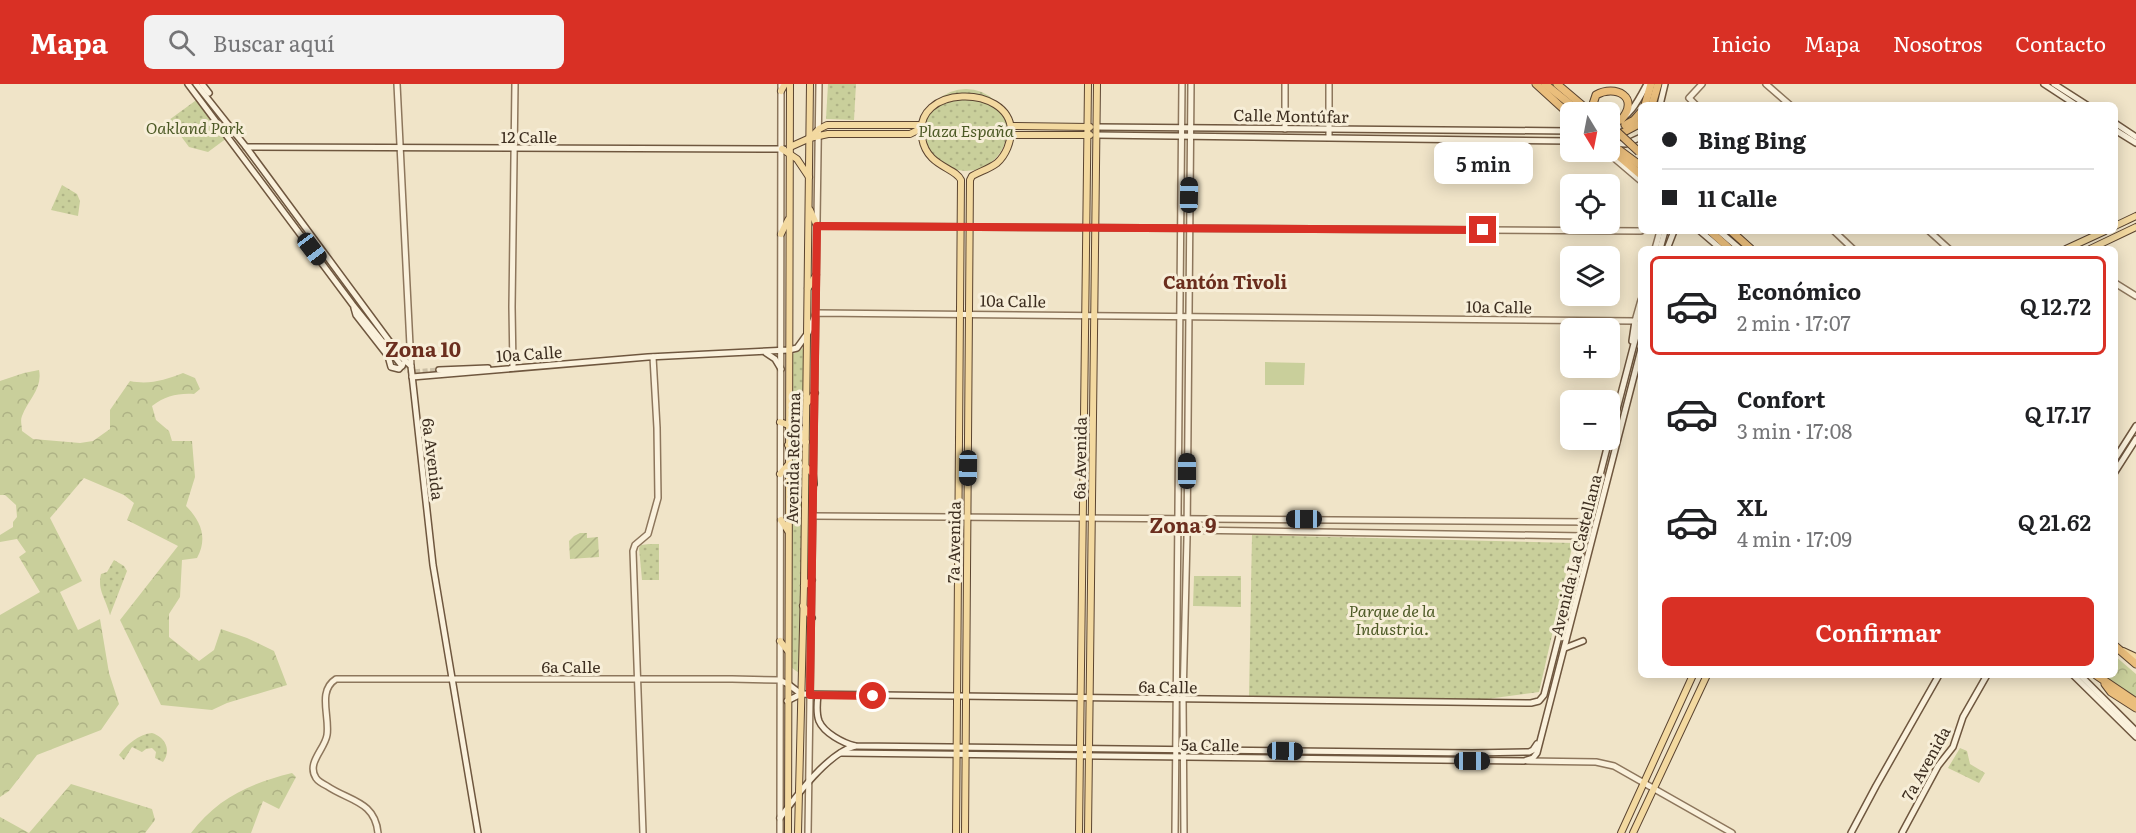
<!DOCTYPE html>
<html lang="es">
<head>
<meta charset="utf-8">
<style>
  :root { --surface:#fff; --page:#f2f2f2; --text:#202124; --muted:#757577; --line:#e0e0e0; --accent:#d93025 }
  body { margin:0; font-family:Literata,serif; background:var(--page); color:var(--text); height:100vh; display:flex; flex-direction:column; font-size:22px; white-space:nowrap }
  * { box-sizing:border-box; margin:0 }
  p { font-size:20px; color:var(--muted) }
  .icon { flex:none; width:33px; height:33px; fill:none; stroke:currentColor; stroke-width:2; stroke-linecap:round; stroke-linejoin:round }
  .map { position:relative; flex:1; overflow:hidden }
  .sheet { position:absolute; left:1638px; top:162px; width:480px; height:432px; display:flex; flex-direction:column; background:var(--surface); border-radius:9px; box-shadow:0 3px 15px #0003 }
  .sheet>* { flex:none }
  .top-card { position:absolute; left:1638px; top:18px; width:480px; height:132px; border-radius:9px; box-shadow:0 3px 15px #0003; display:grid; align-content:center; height:132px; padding:0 24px; background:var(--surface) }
  .needle { width:39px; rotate:170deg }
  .controls { position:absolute; left:1560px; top:18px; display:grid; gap:12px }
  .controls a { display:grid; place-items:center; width:60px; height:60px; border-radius:9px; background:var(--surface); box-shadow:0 3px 15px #0003; font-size:30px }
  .end { position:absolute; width:27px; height:27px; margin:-14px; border:8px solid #d93025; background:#fff; box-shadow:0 0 0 3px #fff }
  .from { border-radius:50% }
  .bubble { position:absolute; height:42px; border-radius:9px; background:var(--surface); box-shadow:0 3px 15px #0003; font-size:20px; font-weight:600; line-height:42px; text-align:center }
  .car { position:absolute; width:18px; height:36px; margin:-18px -9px; border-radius:8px; box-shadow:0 0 4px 2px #0007; background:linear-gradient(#222 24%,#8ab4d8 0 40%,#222 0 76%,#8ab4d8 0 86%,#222 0) }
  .top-card b { display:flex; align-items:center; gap:21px; height:57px; font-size:22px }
  .top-card b+b { border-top:2px solid var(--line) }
  .top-card i { width:15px; height:15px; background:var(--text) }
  ul { padding:10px 0 0; list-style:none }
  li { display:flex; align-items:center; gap:18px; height:99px; margin:0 12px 9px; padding:0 12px; border:3px solid transparent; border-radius:9px }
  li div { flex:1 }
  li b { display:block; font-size:22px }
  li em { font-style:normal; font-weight:600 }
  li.current { border-color:var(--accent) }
  li>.icon { width:54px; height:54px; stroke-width:1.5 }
  .cta { display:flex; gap:12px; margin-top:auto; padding:12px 24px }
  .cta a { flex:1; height:69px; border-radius:9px; background:var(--accent); color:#fff; font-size:24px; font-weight:600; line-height:69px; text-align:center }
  header { display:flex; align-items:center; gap:36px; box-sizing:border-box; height:84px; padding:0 30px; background:var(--accent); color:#fff }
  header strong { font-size:28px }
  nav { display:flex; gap:33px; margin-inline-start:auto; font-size:21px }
  .search { width:420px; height:54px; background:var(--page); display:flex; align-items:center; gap:15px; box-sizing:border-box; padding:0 21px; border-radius:9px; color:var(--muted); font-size:22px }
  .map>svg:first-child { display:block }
  .grass { fill:url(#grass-dots) }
  .forest { fill:url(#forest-crowns) }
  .garden { fill:url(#garden-furrows) }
  .pitch { fill:#c9cf9b }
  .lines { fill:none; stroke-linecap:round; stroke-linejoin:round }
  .secondary-tunnel { stroke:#ccc0a6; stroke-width:5; stroke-dasharray:5 2.5; stroke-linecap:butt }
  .tertiary-casing { stroke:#8d765c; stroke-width:8 }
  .secondary-casing { stroke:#6f573f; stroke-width:8 }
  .primary-casing { stroke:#5b4430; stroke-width:8 }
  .trunk-casing { stroke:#5b4430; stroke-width:9 }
  .tertiary { stroke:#faf1dc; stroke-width:5 }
  .secondary { stroke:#faf1dc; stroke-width:5 }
  .primary { stroke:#f3d9a0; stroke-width:6 }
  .trunk { stroke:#eabe7c; stroke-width:7 }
  .trunk-bridge-casing { stroke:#5b4430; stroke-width:9; stroke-linecap:butt }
  .trunk-bridge { stroke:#eabe7c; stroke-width:7 }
  .route { stroke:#d93025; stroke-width:8 }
  .labels { text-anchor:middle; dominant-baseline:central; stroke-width:6; stroke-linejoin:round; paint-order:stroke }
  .street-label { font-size:16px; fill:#3d2e20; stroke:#f7eed8 }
  .park-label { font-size:16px; font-style:italic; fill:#4d5a26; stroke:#f7eed8 }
  .neighbourhood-label { font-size:18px; font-weight:bold; fill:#6b2e1e; stroke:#f7eed8 }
  .quarter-label { font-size:20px; font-weight:bold; fill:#6b2e1e; stroke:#f7eed8 }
</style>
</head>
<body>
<header>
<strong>Mapa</strong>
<div class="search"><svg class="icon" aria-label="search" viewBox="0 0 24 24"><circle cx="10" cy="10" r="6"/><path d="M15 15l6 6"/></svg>Buscar aquí</div>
<nav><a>Inicio</a><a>Mapa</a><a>Nosotros</a><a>Contacto</a></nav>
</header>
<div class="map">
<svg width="2136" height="749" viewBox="0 0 2136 749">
  <defs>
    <pattern id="grass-dots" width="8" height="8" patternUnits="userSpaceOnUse" patternTransform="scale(1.5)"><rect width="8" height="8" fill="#c9cf9b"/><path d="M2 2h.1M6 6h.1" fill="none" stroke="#aeb285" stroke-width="1.8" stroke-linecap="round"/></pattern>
    <pattern id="forest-crowns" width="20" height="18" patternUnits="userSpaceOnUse" patternTransform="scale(1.5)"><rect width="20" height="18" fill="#c9cf9b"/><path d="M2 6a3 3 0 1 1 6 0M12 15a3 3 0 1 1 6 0" fill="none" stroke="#aeb285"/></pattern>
    <pattern id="garden-furrows" width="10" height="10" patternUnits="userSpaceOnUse" patternTransform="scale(1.5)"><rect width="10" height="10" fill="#c9cf9b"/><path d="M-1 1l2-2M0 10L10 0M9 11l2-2" fill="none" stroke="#aeb285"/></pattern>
  </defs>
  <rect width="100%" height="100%" fill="#f0e4c8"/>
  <g class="grass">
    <polygon points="828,0 856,0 854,36 826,35"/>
    <circle cx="966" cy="46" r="41"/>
    <polygon points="195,17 197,17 221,50 227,54 208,68 189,63 169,36"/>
    <polygon points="62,101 77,110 80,117 78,132 51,126"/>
    <polygon points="810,250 806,594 792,584 792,276 793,270 802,265"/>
    <polygon points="1252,451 1573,459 1539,608 1472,617 1249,613"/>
    <polygon points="649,460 659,460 659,496 642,496 639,464 641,461"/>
    <path d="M 114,476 L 124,482 L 127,487 L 110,531 C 106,515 97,506 101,490 L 107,488 Z"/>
    <polygon points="1194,492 1241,492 1241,523 1193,522"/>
    <path d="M 152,649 C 165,653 172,666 163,678 L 155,674 L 156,668 L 152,664 L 146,665 L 142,668 L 132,663 L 124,676 L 119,671 C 126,661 139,650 152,649 Z"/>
    <polygon points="1960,664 1967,667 1970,680 1985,689 1979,699 1948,684"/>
  </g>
  <g class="forest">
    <path d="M 39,286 C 43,304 28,316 22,332 C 20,336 22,342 22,347 L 33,355 L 80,359 L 93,357 L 110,345 L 110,326 L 130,297 C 149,301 165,296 183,289 L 195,294 L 200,305 L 194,310 C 178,309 165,312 152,322 L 156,336 L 169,347 L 172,357 L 192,357 L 195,393 L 186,422 C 201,437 208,454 197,474 L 182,476 L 180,513 L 169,530 L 169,553 L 199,577 L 214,566 L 221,545 L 247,554 L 274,567 L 287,601 L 227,619 L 212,626 L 161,621 L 120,536 L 178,462 L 127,436 L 134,419 L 124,411 L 84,394 L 50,434 L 82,497 L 60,508 L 78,546 L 100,535 L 109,589 L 119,620 L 101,646 L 37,671 L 9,707 L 0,713 L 0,531 L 40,508 L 19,473 L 26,468 L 17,455 L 0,458 L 0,451 L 13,443 L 13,438 L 17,433 L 16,421 L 5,411 L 0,411 L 0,297 L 24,289 Z"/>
    <polygon points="2115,572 2136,590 2136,613 2103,591 2115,591"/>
    <path d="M 292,689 L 296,693 L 279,725 L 263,717 L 251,749 L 191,749 C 217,714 251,699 292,689 Z"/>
    <polygon points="71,700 152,725 155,736 145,749 0,749 0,733 29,749"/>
  </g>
  <polygon class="garden" points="580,449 587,449 587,454 598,453 599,473 570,475 569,457 574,452"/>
  <polygon class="pitch" points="1265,278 1305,279 1304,301 1265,301"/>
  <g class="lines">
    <polyline class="secondary-tunnel" points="402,282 411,288 439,286"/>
    <defs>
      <g id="tertiary">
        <polyline points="397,0 411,282"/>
        <polyline points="1766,0 1790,21"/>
        <polyline points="1696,21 1689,14 1702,0"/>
        <polyline points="1285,45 1285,0"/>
        <polyline points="1329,53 1329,0"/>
        <polyline points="1607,68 1641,97"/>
        <polyline points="817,142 1641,147"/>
        <polyline points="1834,147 1853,165"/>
        <polyline points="1929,147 1949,165"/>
        <polyline points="1655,165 1660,147"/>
        <polyline points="2115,199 2136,212"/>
        <polyline points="808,249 816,229 1635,237 1641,216"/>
        <polyline points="513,284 512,223 515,0"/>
        <polyline points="813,432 1588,438"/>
        <polyline points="1186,446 1584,452"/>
        <polyline points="1527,677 1596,678 1614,682 1732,749"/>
        <path d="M 378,749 C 375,717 349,717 327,702 C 323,700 318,697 316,694 C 306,679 325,665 327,651 C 330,632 317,607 336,595 L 732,595 L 779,596 L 788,600"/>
        <polyline points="643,749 633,467 635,461 648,450 658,414 657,344 653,273"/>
        <polyline points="780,749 781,0"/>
        <polyline points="808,749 819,0"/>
        <polyline points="1175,749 1182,0"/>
        <polyline points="1184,749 1183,615 1187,454 1191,0"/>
      </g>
      <g id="secondary">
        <polyline points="188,0 353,221 402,282"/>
        <polyline points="196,0 246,63 401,273 411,282 433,481 478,749"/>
        <polyline points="202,0 209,9"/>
        <polyline points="2044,0 2076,21"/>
        <polyline points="2054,0 2087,21"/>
        <polyline points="1660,21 1665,0"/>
        <polyline points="2115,39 2136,53"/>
        <path d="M 1610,42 C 1630,33 1637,19 1647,0"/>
        <polyline points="1096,43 1570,47"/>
        <polyline points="2115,46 2136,59"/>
        <polyline points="1096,51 1570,57"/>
        <polyline points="1611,59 1626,60 1641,53"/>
        <polyline points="246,63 784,65"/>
        <polyline points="1700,147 1721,165"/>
        <polyline points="1719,147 1740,165"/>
        <polyline points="1660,165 1665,147"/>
        <polyline points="1667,165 1674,147"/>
        <polyline points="354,224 356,231 388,272 391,283 399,285 403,280"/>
        <polyline points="1632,257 1635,237"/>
        <polyline points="766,269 775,275 781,285"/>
        <polyline points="439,286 488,284"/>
        <polyline points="412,293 648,273 789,266 797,264 807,250"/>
        <polyline points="1610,352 1641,233"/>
        <polyline points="2115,375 2136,342"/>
        <polyline points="2115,388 2136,355"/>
        <polyline points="1565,564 1583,557"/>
        <polyline points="2073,591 2136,653"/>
        <polyline points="2080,591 2136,647"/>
        <polyline points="788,600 801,610"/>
        <path d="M 818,611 C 817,619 816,629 819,637 C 824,649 843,659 855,662 L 1472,669 L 1529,668 L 1533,666 L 1537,660"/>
        <polyline points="787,617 801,610 1531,619 1539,617 1544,611 1609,356"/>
        <polyline points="841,669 1524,677 1533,674 1537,669 1641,265"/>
        <path d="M 780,734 C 797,711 828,669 855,662"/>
        <polyline points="1851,749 1876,702 1939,591"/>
        <polyline points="1902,749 1938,682 1953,663 1963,633 1987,591"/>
      </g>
      <g id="primary">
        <polyline points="781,7 785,0"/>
        <polyline points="1011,42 1090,43"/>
        <polyline points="1011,51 1090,51"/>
        <polyline points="810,54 819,45 827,41 922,41"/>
        <polyline points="790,63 810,54 828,50 910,50 916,47 921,42"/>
        <polyline points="782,65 797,75 809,93"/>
        <polyline points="810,126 817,142"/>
        <polyline points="2115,142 2136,132"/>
        <polyline points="781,150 788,136"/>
        <polyline points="2066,165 2105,147"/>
        <polyline points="2090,165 2136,143"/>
        <polyline points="808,204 816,191"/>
        <polyline points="807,319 815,309"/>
        <polyline points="780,338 797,344 805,354"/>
        <polyline points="788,361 797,355 806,358"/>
        <polyline points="805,382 813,390 814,400"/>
        <polyline points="780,390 788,381"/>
        <polyline points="781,436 788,447"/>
        <polyline points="804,502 812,496"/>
        <polyline points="803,522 812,534"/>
        <polyline points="780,557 788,567"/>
        <polyline points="2123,567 2136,573"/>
        <polyline points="788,749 790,0"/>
        <polyline points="798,749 804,502 810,0"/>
        <path d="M 956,749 L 961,96 C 955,83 927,83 922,54 C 912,0 1009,0 1011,46 C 1011,58 1006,71 997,79 C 989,85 981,87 972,92 L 970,96 L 965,749"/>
        <polyline points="1079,749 1088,0"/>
        <polyline points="1088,749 1097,0"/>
        <polyline points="1621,749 1693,591"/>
        <polyline points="1633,749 1707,591"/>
      </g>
      <g id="trunk">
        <polyline points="1536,0 1570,31"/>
        <polyline points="1545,0 1580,28"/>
        <polyline points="1557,0 1590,28"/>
        <polyline points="1645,21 1651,0"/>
        <polyline points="1652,21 1658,0"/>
        <path d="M 1597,28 L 1593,20 L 1596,11 C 1615,0 1641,13 1621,36"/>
        <polyline points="1625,41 1634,36 1641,28"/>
        <polyline points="1622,49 1641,39"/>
        <polyline points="1610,59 1641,82"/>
        <polyline points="1614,68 1641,91"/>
        <polyline points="1710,147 1730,165"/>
        <polyline points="1731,147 1751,165"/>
        <polyline points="2115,562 2136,580"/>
        <polyline points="2096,591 2136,618"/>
        <polyline points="2105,600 2111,608 2136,624"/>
      </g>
    </defs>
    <use href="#tertiary" class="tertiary-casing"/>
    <use href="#secondary" class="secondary-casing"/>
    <use href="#primary" class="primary-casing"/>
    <use href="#trunk" class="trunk-casing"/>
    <use href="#tertiary" class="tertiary"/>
    <use href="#secondary" class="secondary"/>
    <use href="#primary" class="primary"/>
    <use href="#trunk" class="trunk"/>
    <defs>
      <polyline id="trunk-bridge" points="1610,41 1639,68"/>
    </defs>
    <use href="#trunk-bridge" class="trunk-bridge-casing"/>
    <use href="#trunk-bridge" class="trunk-bridge"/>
  </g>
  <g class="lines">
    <polyline class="route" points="873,612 810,611 817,142 1483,146"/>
  </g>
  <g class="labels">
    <g class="street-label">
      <text transform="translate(1291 31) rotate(1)">Calle Montúfar</text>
      <text x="529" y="52">12 Calle</text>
      <text transform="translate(1013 216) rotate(1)">10a Calle</text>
      <text transform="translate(1499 222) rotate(1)">10a Calle</text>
      <text transform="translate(529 269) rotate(-4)">10a Calle</text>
      <text transform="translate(792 374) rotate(-89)">Avenida Reforma</text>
      <text transform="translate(1079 374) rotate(-89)">6a Avenida</text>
      <text transform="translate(434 375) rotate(83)">6a Avenida</text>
      <text transform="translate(953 458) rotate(-89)">7a Avenida</text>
      <text transform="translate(1575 471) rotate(-76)">Avenida La Castellana</text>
      <text x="571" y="582">6a Calle</text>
      <text transform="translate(1168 602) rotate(1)">6a Calle</text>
      <text transform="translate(1210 660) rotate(1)">5a Calle</text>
      <text transform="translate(1925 679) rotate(-61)">7a Avenida</text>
    </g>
    <g class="park-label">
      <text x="195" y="43">Oakland Park</text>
      <text x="966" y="46">Plaza España</text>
      <text x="1392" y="526">Parque de la<tspan x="1392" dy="18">Industria.</tspan></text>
    </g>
    <g class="neighbourhood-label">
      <text x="1225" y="197">Cantón Tivoli</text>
    </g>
    <g class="quarter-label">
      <text x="423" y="264">Zona 10</text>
      <text x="1183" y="440">Zona 9</text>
    </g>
  </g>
</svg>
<div class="controls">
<a><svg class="needle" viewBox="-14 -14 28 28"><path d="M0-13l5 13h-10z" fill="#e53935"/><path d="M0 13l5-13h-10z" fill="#757577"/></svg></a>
<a><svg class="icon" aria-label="locate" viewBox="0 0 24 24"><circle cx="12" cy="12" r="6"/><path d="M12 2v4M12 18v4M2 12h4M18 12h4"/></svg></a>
<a><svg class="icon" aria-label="layers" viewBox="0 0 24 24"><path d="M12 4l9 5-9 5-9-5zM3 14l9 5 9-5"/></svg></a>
<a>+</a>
<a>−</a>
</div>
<i class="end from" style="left:873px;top:612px"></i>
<i class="end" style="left:1483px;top:146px"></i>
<div class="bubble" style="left:1434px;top:58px;width:99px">5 min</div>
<i class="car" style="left:1189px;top:111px;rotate:1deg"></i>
<i class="car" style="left:312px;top:165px;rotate:143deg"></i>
<i class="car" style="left:968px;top:384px;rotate:181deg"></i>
<i class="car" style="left:1187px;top:387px;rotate:0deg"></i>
<i class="car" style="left:1304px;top:435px;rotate:270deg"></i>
<i class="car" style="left:1285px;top:667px;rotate:91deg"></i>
<i class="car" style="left:1472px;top:677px;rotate:90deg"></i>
<div class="top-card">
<b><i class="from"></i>Bing Bing</b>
<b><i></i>11 Calle</b>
</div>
<section class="sheet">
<ul>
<li class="current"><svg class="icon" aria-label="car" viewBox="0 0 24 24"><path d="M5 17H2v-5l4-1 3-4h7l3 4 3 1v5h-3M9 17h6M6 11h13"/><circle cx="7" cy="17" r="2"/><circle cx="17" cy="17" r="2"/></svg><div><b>Económico</b><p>2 min · 17:07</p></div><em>Q 12.72</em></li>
<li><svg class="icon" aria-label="car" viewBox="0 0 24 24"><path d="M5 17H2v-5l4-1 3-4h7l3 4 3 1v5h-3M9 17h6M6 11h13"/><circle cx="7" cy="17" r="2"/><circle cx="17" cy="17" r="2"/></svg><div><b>Confort</b><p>3 min · 17:08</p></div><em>Q 17.17</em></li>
<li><svg class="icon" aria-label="car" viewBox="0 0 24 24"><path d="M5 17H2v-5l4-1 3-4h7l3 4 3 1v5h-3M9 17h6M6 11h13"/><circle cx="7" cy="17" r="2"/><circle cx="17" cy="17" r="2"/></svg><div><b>XL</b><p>4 min · 17:09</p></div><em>Q 21.62</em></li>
</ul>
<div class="cta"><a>Confirmar</a></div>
</section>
</div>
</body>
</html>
